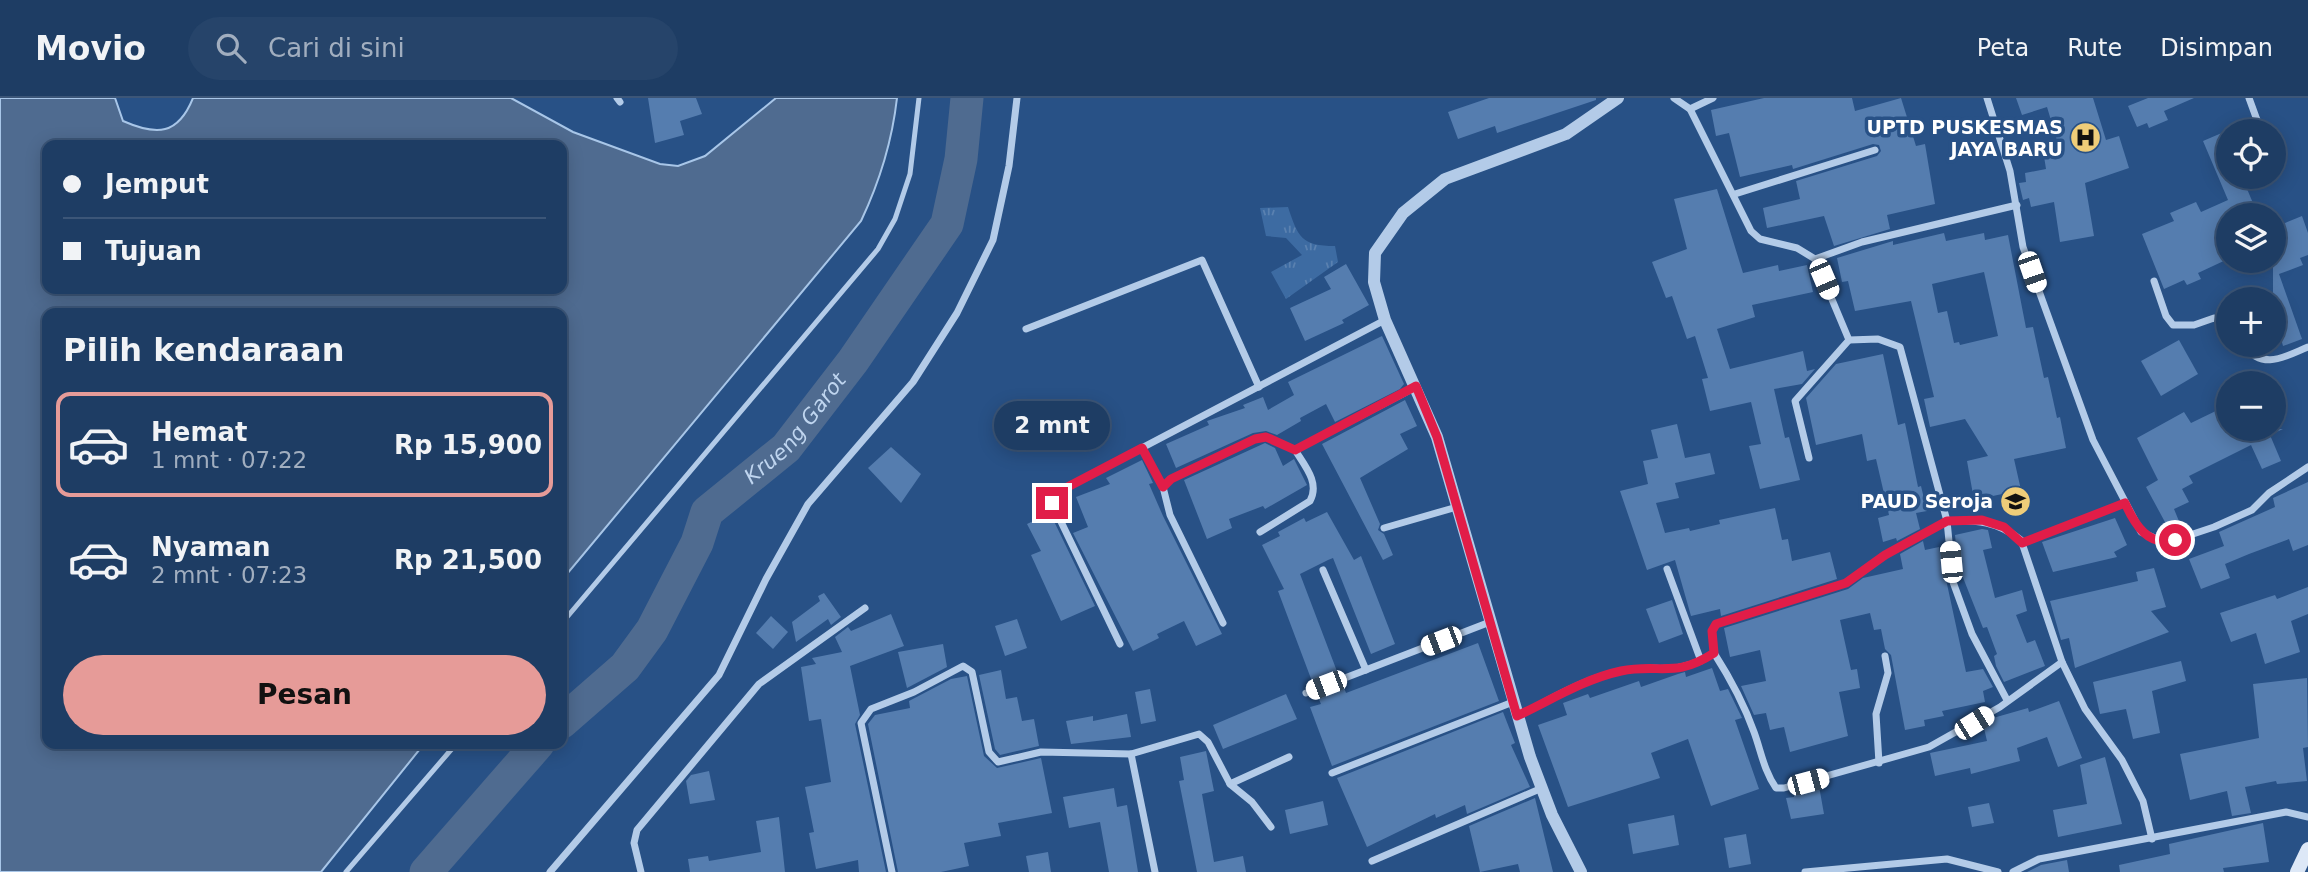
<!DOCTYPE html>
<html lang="id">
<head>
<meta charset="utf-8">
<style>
  :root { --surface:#1e3d64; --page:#26446a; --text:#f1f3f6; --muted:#a1aebf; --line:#3c5678; --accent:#e69b98 }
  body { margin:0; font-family:"DejaVu Sans",sans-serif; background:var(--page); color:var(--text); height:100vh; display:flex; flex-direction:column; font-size:26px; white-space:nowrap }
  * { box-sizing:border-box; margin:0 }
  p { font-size:23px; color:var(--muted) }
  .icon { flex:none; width:38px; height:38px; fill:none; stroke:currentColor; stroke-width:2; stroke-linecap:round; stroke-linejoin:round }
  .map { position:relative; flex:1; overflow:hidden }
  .panel { position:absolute; left:42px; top:210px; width:525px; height:441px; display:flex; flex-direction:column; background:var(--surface); border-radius:14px; box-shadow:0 4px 18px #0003,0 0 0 2px var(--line) }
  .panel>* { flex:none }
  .banner { position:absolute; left:42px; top:42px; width:525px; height:154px; border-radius:14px; box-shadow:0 4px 18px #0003,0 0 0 2px var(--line); display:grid; align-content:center; height:154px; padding:0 21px; background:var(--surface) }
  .fabs { position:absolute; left:2216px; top:21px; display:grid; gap:14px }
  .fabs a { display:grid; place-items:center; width:70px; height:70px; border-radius:50%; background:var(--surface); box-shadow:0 4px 18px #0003,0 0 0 2px var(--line); font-size:35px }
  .end { position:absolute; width:32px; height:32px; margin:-16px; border:9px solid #e11d48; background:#fff; box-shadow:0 0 0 4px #fff }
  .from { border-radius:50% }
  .bubble { position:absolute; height:49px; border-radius:24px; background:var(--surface); box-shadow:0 4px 18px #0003,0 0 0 2px var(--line); font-size:23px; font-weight:700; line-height:49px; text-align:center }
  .car { position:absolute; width:21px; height:42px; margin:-21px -10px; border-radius:9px; box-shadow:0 0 5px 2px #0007; background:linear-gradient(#fff 24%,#345 0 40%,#fff 0 76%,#345 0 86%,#fff 0) }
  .banner b { display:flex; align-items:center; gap:24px; height:66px; font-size:26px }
  .banner b+b { border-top:2px solid var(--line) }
  .banner i { width:18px; height:18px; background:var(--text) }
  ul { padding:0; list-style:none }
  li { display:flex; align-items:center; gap:21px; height:105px; margin:0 14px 10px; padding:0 7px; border:4px solid transparent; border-radius:14px }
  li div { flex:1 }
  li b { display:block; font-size:26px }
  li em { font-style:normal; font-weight:700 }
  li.active { border-color:var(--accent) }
  li>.icon { width:63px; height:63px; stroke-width:1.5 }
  h2 { padding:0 21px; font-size:32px; line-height:84px }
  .cta { display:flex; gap:14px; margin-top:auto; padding:14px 21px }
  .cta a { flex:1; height:80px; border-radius:42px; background:var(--accent); color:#111; font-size:28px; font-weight:700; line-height:80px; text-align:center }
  header { display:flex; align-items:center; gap:42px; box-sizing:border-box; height:98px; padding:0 35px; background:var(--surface); border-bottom:2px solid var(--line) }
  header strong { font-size:33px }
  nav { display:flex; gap:38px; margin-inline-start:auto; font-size:24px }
  .search { width:490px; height:63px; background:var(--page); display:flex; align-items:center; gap:18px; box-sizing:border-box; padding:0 24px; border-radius:38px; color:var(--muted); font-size:26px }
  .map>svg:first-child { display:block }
  .grass { fill:url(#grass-tufts) }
  .water { fill:#4f6b90; stroke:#a8c6e8; stroke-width:2; fill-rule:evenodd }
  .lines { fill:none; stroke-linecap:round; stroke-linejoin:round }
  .river { stroke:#4f6b90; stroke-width:33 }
  .building { fill:#557daf; fill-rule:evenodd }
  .service { stroke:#b3cbe8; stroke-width:5 }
  .minor { stroke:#b3cbe8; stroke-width:7 }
  .tertiary { stroke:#b3cbe8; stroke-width:12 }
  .secondary { stroke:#dde8f7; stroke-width:14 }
  .route { stroke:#e11d48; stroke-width:9 }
  .labels { text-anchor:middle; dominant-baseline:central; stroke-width:7; stroke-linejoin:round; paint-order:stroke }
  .poi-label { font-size:19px; font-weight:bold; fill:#fff; stroke:#285186; text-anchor:end }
  .water-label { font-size:21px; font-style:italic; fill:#bfd5ef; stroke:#285186 }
</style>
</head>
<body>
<header>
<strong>Movio</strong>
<div class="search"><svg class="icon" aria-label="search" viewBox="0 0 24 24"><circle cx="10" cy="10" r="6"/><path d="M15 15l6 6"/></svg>Cari di sini</div>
<nav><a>Peta</a><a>Rute</a><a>Disimpan</a></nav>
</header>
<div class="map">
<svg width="2308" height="774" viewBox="0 0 2308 774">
  <defs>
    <pattern id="grass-tufts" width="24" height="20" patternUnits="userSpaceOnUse" patternTransform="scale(1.75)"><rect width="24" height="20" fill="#3d6ba2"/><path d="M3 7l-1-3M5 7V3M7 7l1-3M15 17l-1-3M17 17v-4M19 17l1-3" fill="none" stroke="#5a81b0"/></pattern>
  </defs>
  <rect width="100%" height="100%" fill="#285186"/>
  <path class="grass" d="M 1288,109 C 1298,139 1301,148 1335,148 L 1338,164 L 1286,201 L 1271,174 L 1302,157 L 1286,140 L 1266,138 L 1260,110 Z"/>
  <path class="water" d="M 0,0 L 115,0 L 123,23 C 157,38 178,37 193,0 L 511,0 L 573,34 L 660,66 L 678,68 L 705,58 L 776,0 L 897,0 C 892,44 880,83 861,123 L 562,482 L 562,215 L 47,215 L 47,646 L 424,646 L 321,774 L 0,774 ZM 47,47 L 562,47 L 562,191 L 47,191 Z"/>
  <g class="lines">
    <g class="river">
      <path id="s1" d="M 562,624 L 625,569 L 652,532 L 697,445 L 707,414 L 786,350 L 853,263 L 947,126 L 961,61 L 967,0"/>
      <polyline points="426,774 538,646"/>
    </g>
  </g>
  <g class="building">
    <polygon points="648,0 696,0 702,16 680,23 684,37 655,45"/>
    <polygon points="1489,0 1596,0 1596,2 1497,35 1495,28 1458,41 1448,14"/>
    <polygon points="1764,0 1852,0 1855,13 1901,0 1916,48 1925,46 1935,106 1887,117 1890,131 1834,148 1824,118 1767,130 1763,110 1800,101 1796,83 1877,58 1881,53 1879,47 1873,46 1793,71 1792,67 1740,79 1729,35 1716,38 1711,12"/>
    <polygon points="2016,0 2093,0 2106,42 2119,38 2129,70 2085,85 2094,138 2060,144 2054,104 2031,109 2029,100 2023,102 2019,85 2026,84 2025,75 2046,71 2043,52 2059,49 2047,9 2022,17"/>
    <polygon points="2148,0 2194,0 2164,13 2168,22 2149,30 2147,25 2137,29 2128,8"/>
    <polygon points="2224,34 2228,42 2228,79 2242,79 2258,117 2228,117 2228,161 2198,175 2201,181 2187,187 2184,182 2164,191 2142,136 2174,123 2170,115 2196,104 2201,114 2228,102 2203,43"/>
    <polygon points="1717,91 1743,175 1778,167 1779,173 1807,167 1813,194 1752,207 1755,219 1717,231 1730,271 1803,253 1807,273 1815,271 1802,286 1774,291 1785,340 1789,339 1800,382 1760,391 1749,348 1761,346 1751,304 1710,313 1702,281 1708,280 1695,238 1687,241 1672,198 1666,200 1652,164 1687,151 1674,101"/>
    <polygon points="2302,118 2308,135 2308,157 2300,160 2303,167 2279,176 2302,241 2283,248 2278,230 2273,232 2273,130"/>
    <path d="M 1944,135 L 1946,143 L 1984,135 L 1985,142 L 2008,137 L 2026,230 L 2033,229 L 2044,280 L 2048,279 L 2057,320 L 2060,319 L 2066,350 L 2014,361 L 2021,392 L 1974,402 L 1967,363 L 1988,358 L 1965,321 L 1930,329 L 1924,301 L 1934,299 L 1911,203 L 1855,213 L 1848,183 L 1842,184 L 1837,160 L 1893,143 L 1893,147 ZM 1984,174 L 1998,238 L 1960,247 L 1959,244 L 1954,245 L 1947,213 L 1938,215 L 1932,186 Z"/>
    <polygon points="1346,166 1369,207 1342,222 1344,225 1305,243 1290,210 1331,191 1324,179"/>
    <polygon points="1382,238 1404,286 1400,291 1335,324 1326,306 1300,320 1301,323 1277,337 1266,333 1253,335 1176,370 1166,346 1209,327 1207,323 1245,310 1243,307 1263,299 1268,312 1294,297 1288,284"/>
    <polygon points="2179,242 2198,276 2161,298 2141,263"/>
    <polygon points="1883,256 1898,327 1905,325 1918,389 1921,388 1927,413 1916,415 1920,431 1897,443 1896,440 1883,444 1878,420 1889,417 1876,361 1867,363 1862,336 1816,347 1806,300 1836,266"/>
    <polygon points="1405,302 1417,328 1400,336 1408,351 1360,380 1380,426 1378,432 1384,436 1393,457 1383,462 1322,346"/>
    <polygon points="2224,309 2228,317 2228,331 2283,331 2270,337 2281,363 2262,371 2251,347 2189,378 2193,385 2182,391 2189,404 2174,411 2183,433 2172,437 2146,389 2158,382 2137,340 2184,314 2191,325"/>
    <polygon points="1677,326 1685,360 1710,355 1715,376 1675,385 1679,400 1656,405 1665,435 1689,430 1690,433 1720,426 1719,422 1775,410 1782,442 1788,441 1792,463 1830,454 1837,481 1721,518 1720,511 1691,518 1675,462 1647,472 1620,393 1648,386 1643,363 1658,360 1651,332"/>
    <polygon points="1265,345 1275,350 1283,368 1294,361 1307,387 1265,411 1263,408 1229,421 1232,430 1207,441 1184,382"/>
    <polygon points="891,349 921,376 901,405 868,370"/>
    <polygon points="1142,362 1153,385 1149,386 1163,418 1222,536 1196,548 1184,523 1157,536 1159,540 1133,553 1073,435 1088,429 1076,399 1110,386 1106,380"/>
    <polygon points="2308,384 2308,447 2293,453 2289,441 2249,456 2225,466 2230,480 2201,491 2189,461 2224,448 2219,434 2275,409 2273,400"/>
    <polygon points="1327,414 1354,462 1361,458 1395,546 1371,556 1333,460 1328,462 1300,476 1338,576 1313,586 1278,493 1284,491 1262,447 1280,438 1278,434 1304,420 1306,424"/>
    <polygon points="1050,415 1095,508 1061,523 1031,457 1041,453 1027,426"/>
    <polygon points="2115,420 2127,447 2114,454 2117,459 2053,474 2042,444"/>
    <polygon points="1982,431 1988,432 1992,450 1983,452 1995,500 2022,492 2027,513 2016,517 2027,545 2035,542 2045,568 2004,584 1996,568 1994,558 1997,556 1987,529 1983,530 1958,467 1955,437"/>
    <polygon points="1923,443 1925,452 1939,449 1966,574 1983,571 1993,589 1983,593 1985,604 1942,613 1944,618 1924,622 1925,628 1905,632 1891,557 1885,551 1881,531 1874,532 1870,515 1840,522 1851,572 1857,571 1860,590 1839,594 1848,638 1790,654 1784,629 1770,632 1766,615 1754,617 1741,588 1766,583 1760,552 1730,559 1724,530 1848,491 1863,480 1903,471 1900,456"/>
    <polygon points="2154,470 2166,509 2151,513 2169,534 2075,570 2069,540 2061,542 2050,503 2138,483 2136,474"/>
    <polygon points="2308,489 2308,516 2291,523 2300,554 2265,566 2256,535 2231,544 2220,515 2275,497 2277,501"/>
    <polygon points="824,495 841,519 831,527 828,521 796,544 792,524 820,503 818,498"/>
    <polygon points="1672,502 1683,536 1659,545 1646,511"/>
    <polygon points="891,516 904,548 850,568 860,617 855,626 886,774 859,774 858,762 816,771 809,735 814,734 805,689 831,684 821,621 809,623 801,569 816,566 812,560 842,554 835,539 848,529 851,533"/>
    <polygon points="771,518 788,534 773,551 756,535"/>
    <polygon points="1017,521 1027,550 1005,558 995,528"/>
    <polygon points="1478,545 1499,603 1332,668 1310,609 1321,606 1317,597 1343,587 1346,595"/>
    <polygon points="943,546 947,569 907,590 898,554"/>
    <polygon points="2181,563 2186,583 2152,593 2160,635 2133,641 2126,611 2100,616 2093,584"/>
    <polygon points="1712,570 1720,593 1728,591 1742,620 1735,622 1759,691 1711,708 1688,641 1651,655 1660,680 1568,709 1538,627 1567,617 1563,605 1588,596 1590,600 1639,583 1641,589 1678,576 1685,574 1686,579"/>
    <polygon points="1001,572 1006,601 1017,599 1022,623 1034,621 1039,648 1000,657 995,651 979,577"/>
    <polygon points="967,578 984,658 997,670 1041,660 1052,715 998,725 1001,738 964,745 969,768 941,774 898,774 868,626 875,617 910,610 909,603 951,581"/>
    <polygon points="2307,580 2308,649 2303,650 2307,683 2277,686 2276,683 2245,689 2251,715 2232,718 2227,693 2190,702 2180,656 2259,640 2253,586"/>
    <polygon points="1150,591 1156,623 1141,626 1135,594"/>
    <polygon points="1286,596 1297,621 1223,651 1213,627"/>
    <polygon points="2059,603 2082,660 2058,669 2047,639 2017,650 2020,663 1971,676 1970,670 1935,678 1930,655 1987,643 1983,626 1993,620 2028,610 2029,614"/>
    <polygon points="1503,614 1515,645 1511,647 1530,689 1467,716 1465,707 1436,720 1435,716 1367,749 1337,680"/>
    <polygon points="1127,616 1131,639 1071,646 1066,623 1093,618 1093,623"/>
    <polygon points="1206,653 1214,693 1202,696 1214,764 1243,758 1246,774 1197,774 1179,683 1184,682 1180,659"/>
    <polygon points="2105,659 2122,726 2058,739 2053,712 2087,706 2080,667"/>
    <polygon points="709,673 715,702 690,706 686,683 691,677"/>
    <polygon points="1819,688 1824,716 1791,721 1786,700 1794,699 1794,694"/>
    <polygon points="1114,690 1117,709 1127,707 1138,774 1109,774 1100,724 1069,730 1063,699"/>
    <polygon points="1535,700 1553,774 1520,774 1518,766 1480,774 1469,728"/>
    <polygon points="1323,703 1328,727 1290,736 1285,712"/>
    <polygon points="1989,705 1994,725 1972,729 1968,709"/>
    <polygon points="1674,717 1679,747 1633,756 1628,726"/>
    <polygon points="779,719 785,774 690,774 688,761 708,758 709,763 761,754 756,723"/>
    <polygon points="2263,725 2269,764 2223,770 2224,774 2120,774 2119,767 2170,756 2169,746"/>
    <polygon points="1746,736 1751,766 1729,770 1724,740"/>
    <polygon points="1048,754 1051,774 1029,774 1026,758"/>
    <polygon points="2067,762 2069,774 2027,774 2041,767"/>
  </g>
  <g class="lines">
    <g class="service">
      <polyline points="562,525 878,151 895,121 910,76 919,0"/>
      <polyline points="346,774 456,646"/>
    </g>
    <g class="minor">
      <polyline points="617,0 620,4"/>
      <path d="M 1674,0 L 1690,11 L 1751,133 L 1760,141 L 1797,150 L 1815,161 L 1849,242 L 1878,241 L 1900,249 L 1947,423 C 1977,422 1997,423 2021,442 L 2062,564 L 2085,611 L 2122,662 L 2143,703 L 2152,741"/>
      <polyline points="1987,0 2010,73 2023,149 2093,342 2141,434 2166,445 2214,429 2252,412 2269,395 2308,369"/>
      <polyline points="2249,0 2261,33"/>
      <polyline points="1690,11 1713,0"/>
      <polyline points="2273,68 2274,69"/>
      <polyline points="1735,96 1875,52"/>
      <polyline points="1815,161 1862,144 2017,107"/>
      <polyline points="2154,183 2166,218 2173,227 2194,227 2214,220 2228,227"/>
      <polyline points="1026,231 1202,162 1259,289"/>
      <path d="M 2243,247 C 2263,273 2284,259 2308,249"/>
      <polyline points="1142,350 1163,389"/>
      <polyline points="1809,360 1795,303 1849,242"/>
      <polyline points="1384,430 1457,409"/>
      <path d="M 1260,434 L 1310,403 C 1320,385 1305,368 1295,352"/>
      <polyline points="2022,445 2125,405"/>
      <polyline points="1667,471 1701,563"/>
      <polyline points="1323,472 1366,572"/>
      <polyline points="1223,525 1170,417 1163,389 1171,381 1255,341 1266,339 1295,352 1416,289"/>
      <polyline points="1120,546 1052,405 1058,394 1385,222"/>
      <polyline points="1714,555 1712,533 1716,526 1846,485 1885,457 1947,423 1953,484 1972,536 2007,602"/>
      <polyline points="1306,595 1490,524"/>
      <path d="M 1518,618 C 1551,601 1585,580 1621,573 C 1660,565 1674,580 1714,555 C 1730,580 1744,606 1754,634 C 1761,653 1764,673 1776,690 L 1784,690 L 1929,649 L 2000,609 L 2062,564"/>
      <polyline points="1131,656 1155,774"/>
      <polyline points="1879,665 1876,616 1888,575 1885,558"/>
      <polyline points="1332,675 1513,604"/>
      <polyline points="1230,686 1252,704 1271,729"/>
      <polyline points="1372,763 1542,690"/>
      <polyline points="550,774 719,577 766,481 808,406 913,284 957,215 993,142 1009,68 1017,0"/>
      <polyline points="641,774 634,745 637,732 759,586 865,510"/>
      <polyline points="892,774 861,625 871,611 914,594 963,568 972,574 989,654 998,664 1041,654 1131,656 1199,636 1208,644 1230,686 1289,659"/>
      <polyline points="1805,774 1947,761 1998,774"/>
      <polyline points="2013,774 2039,761 2286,714 2308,719"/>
    </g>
    <polyline class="tertiary" points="1581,774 1552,717 1530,659 1437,339 1385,222 1374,184 1375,155 1403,115 1445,81 1566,36 1618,0"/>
    <polyline class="secondary" points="2297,774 2308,751"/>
  </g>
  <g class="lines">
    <path class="route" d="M 1052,405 L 1058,394 L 1142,350 L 1163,389 L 1171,381 L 1255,341 L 1266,339 L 1295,352 L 1416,288 L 1437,339 L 1517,618 C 1551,602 1584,581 1621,573 C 1660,565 1674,581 1714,555 L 1712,533 L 1716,526 L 1846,485 L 1885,457 L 1947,423 L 1982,422 L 2004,429 L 2022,445 L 2125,405 C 2135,427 2148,449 2175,442"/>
  </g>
  <defs>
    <symbol id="hospital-disc" viewBox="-11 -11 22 22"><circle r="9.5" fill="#efcd79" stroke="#285186"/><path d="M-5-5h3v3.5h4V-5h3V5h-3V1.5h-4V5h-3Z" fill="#111"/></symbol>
    <symbol id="school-disc" viewBox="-11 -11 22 22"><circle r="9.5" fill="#efcd79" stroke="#285186"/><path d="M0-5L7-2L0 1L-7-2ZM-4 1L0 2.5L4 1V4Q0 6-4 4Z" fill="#111"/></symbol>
  </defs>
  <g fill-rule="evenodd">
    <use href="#hospital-disc" x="2068" y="22" width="35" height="35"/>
    <use href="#school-disc" x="1998" y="386" width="35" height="35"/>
  </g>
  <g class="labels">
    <g class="poi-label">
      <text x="2063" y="29">UPTD PUSKESMAS<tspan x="2063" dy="22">JAYA BARU</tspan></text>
      <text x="1993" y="403">PAUD Seroja</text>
    </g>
    <g class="water-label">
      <text stroke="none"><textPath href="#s1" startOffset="382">Krueng Garot</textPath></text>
    </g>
  </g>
</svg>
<div class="fabs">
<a><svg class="icon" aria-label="locate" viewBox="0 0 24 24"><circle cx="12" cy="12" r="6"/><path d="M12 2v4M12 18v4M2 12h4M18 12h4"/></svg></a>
<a><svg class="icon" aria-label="layers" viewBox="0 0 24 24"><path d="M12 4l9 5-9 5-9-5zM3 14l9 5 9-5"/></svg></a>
<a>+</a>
<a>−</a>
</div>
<i class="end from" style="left:2175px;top:442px"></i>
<i class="end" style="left:1052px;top:405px"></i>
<div class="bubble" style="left:994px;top:303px;width:116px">2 mnt</div>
<i class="car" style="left:2032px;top:174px;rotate:161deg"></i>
<i class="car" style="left:1824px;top:181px;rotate:157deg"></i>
<i class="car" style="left:1951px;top:464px;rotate:355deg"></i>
<i class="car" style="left:1441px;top:543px;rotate:249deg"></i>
<i class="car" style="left:1326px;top:587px;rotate:249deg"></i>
<i class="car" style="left:1974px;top:625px;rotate:58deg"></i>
<i class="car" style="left:1808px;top:684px;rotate:75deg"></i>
<div class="banner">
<b><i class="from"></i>Jemput</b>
<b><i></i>Tujuan</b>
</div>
<section class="panel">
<h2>Pilih kendaraan</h2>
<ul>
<li class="active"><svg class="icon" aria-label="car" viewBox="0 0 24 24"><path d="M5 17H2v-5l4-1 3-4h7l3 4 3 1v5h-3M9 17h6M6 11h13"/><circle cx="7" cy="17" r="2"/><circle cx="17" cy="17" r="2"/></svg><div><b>Hemat</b><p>1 mnt · 07:22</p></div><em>Rp 15,900</em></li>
<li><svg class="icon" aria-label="car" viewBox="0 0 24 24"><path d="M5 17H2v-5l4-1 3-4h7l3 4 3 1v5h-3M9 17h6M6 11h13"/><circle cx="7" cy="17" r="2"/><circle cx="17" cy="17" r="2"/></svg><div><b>Nyaman</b><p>2 mnt · 07:23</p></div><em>Rp 21,500</em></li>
</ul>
<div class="cta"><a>Pesan</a></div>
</section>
</div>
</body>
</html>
